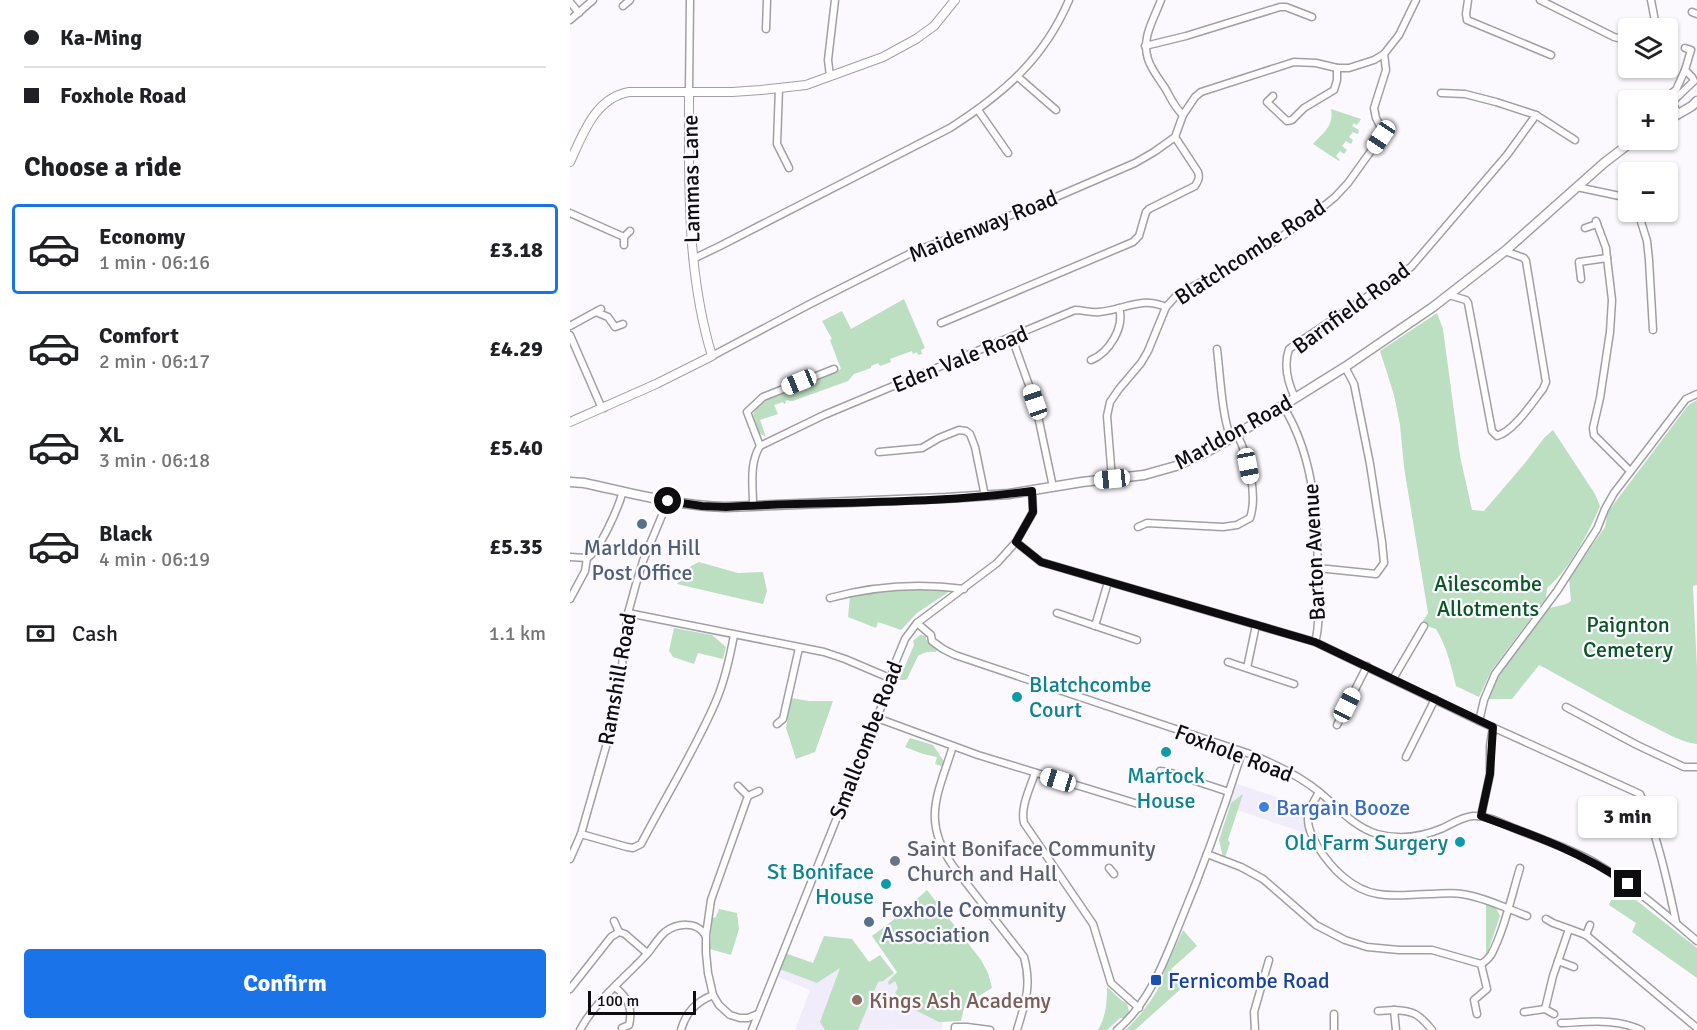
<!DOCTYPE html>
<html lang="en">
<head>
<meta charset="utf-8">
<style>
  :root { --surface:#fff; --page:#f2f2f2; --text:#202124; --muted:#757577; --line:#e0e0e0; --accent:#1a73e8 }
  body { margin:0; font-family:Signika,sans-serif; background:var(--page); color:var(--text); height:100vh; display:flex; flex-direction:column; font-size:22px; white-space:nowrap }
  * { box-sizing:border-box; margin:0 }
  p { font-size:20px; color:var(--muted) }
  .icon { flex:none; width:33px; height:33px; fill:none; stroke:currentColor; stroke-width:2; stroke-linecap:round; stroke-linejoin:round }
  .map { position:relative; flex:1; overflow:hidden }
  .drawer { display:flex; flex-direction:column; background:var(--surface); width:570px }
  .drawer>* { flex:none }
  .hud { display:grid; align-content:center; height:132px; padding:0 24px; background:var(--surface) }
  .controls { position:absolute; left:1048px; top:18px; display:grid; gap:12px }
  .controls a { display:grid; place-items:center; width:60px; height:60px; border-radius:6px; background:var(--surface); box-shadow:0 2px 4px #0004; font-size:30px }
  .scale { position:absolute; left:18px; bottom:15px; width:108px; box-sizing:border-box; padding-left:6px; border:3px solid #0d0c0e; border-top:0; font-size:16px; line-height:21px; white-space:nowrap; color:#0d0c0e; -webkit-text-stroke:4px #fbf9fe; paint-order:stroke }
  .end { position:absolute; width:27px; height:27px; margin:-14px; border:8px solid #0d0c0e; background:#fff; box-shadow:0 0 0 3px #fff }
  .from { border-radius:50% }
  .bubble { position:absolute; height:42px; border-radius:6px; background:var(--surface); box-shadow:0 2px 4px #0004; font-size:20px; font-weight:800; line-height:42px; text-align:center }
  .car { position:absolute; width:18px; height:36px; margin:-18px -9px; border-radius:8px; box-shadow:0 0 4px 2px #0007; background:linear-gradient(#fff 24%,#345 0 40%,#fff 0 76%,#345 0 86%,#fff 0) }
  .hud b { display:flex; align-items:center; gap:21px; height:57px; font-size:22px }
  .hud b+b { border-top:2px solid var(--line) }
  .hud i { width:15px; height:15px; background:var(--text) }
  ul { padding:0; list-style:none }
  li { display:flex; align-items:center; gap:18px; height:90px; margin:0 12px 9px; padding:0 12px; border:3px solid transparent; border-radius:6px }
  li div { flex:1 }
  li b { display:block; font-size:22px }
  li em { font-style:normal; font-weight:800 }
  li.active { border-color:var(--accent) }
  li>.icon { width:54px; height:54px; stroke-width:1.5 }
  h2 { padding:0 24px; font-size:27px; line-height:72px }
  .pay { display:flex; align-items:center; gap:15px; height:66px; padding:0 24px; font-size:22px }
  .pay p { margin-inline-start:auto }
  .cta { display:flex; gap:12px; margin-top:auto; padding:12px 24px }
  .cta a { flex:1; height:69px; border-radius:6px; background:var(--accent); color:#fff; font-size:24px; font-weight:800; line-height:69px; text-align:center }
  main { display:flex; flex:1; min-height:0 }
  .map>svg:first-child { display:block }
  .built { fill:#f1ecfa }
  .green { fill:#bcdec1 }
  .lines { fill:none; stroke-linecap:round; stroke-linejoin:round }
  .minor-casing { stroke:#a19fa5; stroke-width:9 }
  .tertiary-casing { stroke:#a19fa5; stroke-width:10 }
  .secondary-casing { stroke:#a19fa5; stroke-width:11 }
  .minor { stroke:#fff; stroke-width:6 }
  .tertiary { stroke:#fff; stroke-width:8 }
  .secondary { stroke:#fff; stroke-width:8 }
  .route { stroke:#0d0c0e; stroke-width:8 }
  .service-dot { fill:#5c6f8a; stroke:#fbf9fe; stroke-width:2 }
  .culture-dot { fill:#0f9aa8; stroke:#fbf9fe; stroke-width:2 }
  .shop-dot { fill:#3f7fe0; stroke:#fbf9fe; stroke-width:2 }
  .worship-dot { fill:#6b7280; stroke:#fbf9fe; stroke-width:2 }
  .transit-dot { fill:#1a4fb4; stroke:#fbf9fe; stroke-width:2 }
  .education-dot { fill:#8d6e63; stroke:#fbf9fe; stroke-width:2 }
  .labels { text-anchor:middle; dominant-baseline:central; stroke-width:4.5; stroke-linejoin:round; paint-order:stroke }
  .street-label { font-size:22px; fill:#0d0c0e; stroke:#fbf9fe }
  .service-label { font-size:22px; fill:#4e5e75; stroke:#fbf9fe }
  .park-label { font-size:22px; fill:#095524; stroke:#fbf9fe }
  .culture-label { font-size:22px; fill:#0d838f; stroke:#fbf9fe; text-anchor:end }
  .shop-label { font-size:22px; fill:#366cbe; stroke:#fbf9fe; text-anchor:start }
  .worship-label { font-size:22px; fill:#5b616d; stroke:#fbf9fe; text-anchor:start }
  .transit-label { font-size:22px; fill:#164399; stroke:#fbf9fe; text-anchor:start }
  .education-label { font-size:22px; fill:#785e54; stroke:#fbf9fe; text-anchor:start }
</style>
</head>
<body>
<main>
<section class="drawer">
<div class="hud">
<b><i class="from"></i>Ka-Ming</b>
<b><i></i>Foxhole Road</b>
</div>
<h2>Choose a ride</h2>
<ul>
<li class="active"><svg class="icon" aria-label="car" viewBox="0 0 24 24"><path d="M5 17H2v-5l4-1 3-4h7l3 4 3 1v5h-3M9 17h6M6 11h13"/><circle cx="7" cy="17" r="2"/><circle cx="17" cy="17" r="2"/></svg><div><b>Economy</b><p>1 min · 06:16</p></div><em>£3.18</em></li>
<li><svg class="icon" aria-label="car" viewBox="0 0 24 24"><path d="M5 17H2v-5l4-1 3-4h7l3 4 3 1v5h-3M9 17h6M6 11h13"/><circle cx="7" cy="17" r="2"/><circle cx="17" cy="17" r="2"/></svg><div><b>Comfort</b><p>2 min · 06:17</p></div><em>£4.29</em></li>
<li><svg class="icon" aria-label="car" viewBox="0 0 24 24"><path d="M5 17H2v-5l4-1 3-4h7l3 4 3 1v5h-3M9 17h6M6 11h13"/><circle cx="7" cy="17" r="2"/><circle cx="17" cy="17" r="2"/></svg><div><b>XL</b><p>3 min · 06:18</p></div><em>£5.40</em></li>
<li><svg class="icon" aria-label="car" viewBox="0 0 24 24"><path d="M5 17H2v-5l4-1 3-4h7l3 4 3 1v5h-3M9 17h6M6 11h13"/><circle cx="7" cy="17" r="2"/><circle cx="17" cy="17" r="2"/></svg><div><b>Black</b><p>4 min · 06:19</p></div><em>£5.35</em></li>
</ul>
<div class="pay"><svg class="icon" aria-label="cash" viewBox="0 0 24 24"><path d="M3 7h18v10H3z"/><circle cx="12" cy="12" r="2"/></svg>Cash<p>1.1 km</p></div>
<div class="cta"><a>Confirm</a></div>
</section>
<div class="map">
<svg width="1127" height="1030" viewBox="0 0 1127 1030">
  <rect width="100%" height="100%" fill="#fbf9fe"/>
  <g class="built">
    <polygon points="662,782 739,808 741,835 661,808 655,804"/>
    <polygon points="271,967 313,981 324,973 330,985 373,1021 372,1029 225,1030 240,990 206,976 209,969 247,983"/>
  </g>
  <g class="green">
    <path d="M 761,109 L 791,119 L 787,125 L 784,123 L 782,126 L 789,130 L 788,134 L 783,132 L 779,137 L 783,140 L 781,144 L 776,141 L 772,146 L 777,150 L 774,154 L 770,151 L 766,156 L 770,160 L 769,161 L 743,144 C 754,132 764,126 761,109 Z"/>
    <polygon points="334,299 355,348 351,350 352,354 348,355 347,352 343,354 342,351 320,359 321,362 310,366 308,363 301,366 301,368 284,374 278,381 223,401 219,401 218,400 215,401 216,403 214,404 213,402 204,405 208,414 190,420 196,437 189,433 183,414 190,403 201,396 271,369 260,340 262,339 252,321 272,311 281,329"/>
    <path d="M 867,313 L 873,329 L 890,456 L 902,510 L 914,511 L 955,463 L 974,438 L 983,430 L 1025,494 L 1030,506 C 1021,529 997,573 977,588 L 976,598 L 921,671 L 909,697 L 886,686 C 881,666 877,647 866,629 L 851,624 L 858,613 L 834,467 L 830,425 L 824,395 L 810,351 Z"/>
    <path d="M 1127,400 L 1127,585 L 1123,586 L 1127,668 L 1127,744 C 1110,742 1095,732 1080,725 C 1042,706 1007,685 969,665 L 942,699 L 917,699 L 928,675 L 977,609 C 984,606 995,606 1001,601 L 999,579 L 1035,527 L 1037,516 L 1040,509 L 1116,408 L 1120,404 Z"/>
    <polygon points="129,562 168,573 193,572 197,591 193,604 107,584 121,566"/>
    <polygon points="324,589 380,591 347,613 331,630 308,622 306,628 278,617 280,596"/>
    <polygon points="104,628 142,635 156,647 153,659 128,653 124,664 103,657 99,651"/>
    <path d="M 350,635 L 356,636 L 356,639 L 367,650 L 366,652 C 359,651 354,652 348,656 L 337,679 L 335,680 L 329,680 L 344,645 L 343,641 Z"/>
    <polygon points="221,698 239,701 263,701 245,752 226,759 216,728"/>
    <polygon points="340,738 363,745 375,763 374,767 365,764 367,757 353,754 335,747"/>
    <polygon points="673,794 658,840 660,843 655,857 653,857 649,840 661,803"/>
    <polygon points="1047,887 1066,900 1127,948 1127,978 1062,932 1066,923 1039,905"/>
    <polygon points="357,890 411,960 418,973 422,988 395,1004 391,1021 369,1022 339,1007 325,993 328,988 325,981 319,985 318,982 327,972 302,936 322,921"/>
    <polygon points="915,903 926,908 930,916 916,957 916,906"/>
    <polygon points="149,909 167,913 169,929 161,955 140,949 142,918 146,917"/>
    <path d="M 613,930 L 627,946 L 601,969 L 614,986 L 565,1030 L 556,1030 C 573,1012 590,993 595,969 Z"/>
    <polygon points="254,936 282,939 299,962 310,955 324,973 313,981 308,982 288,1030 255,1030 250,1022 270,968 247,983 209,969 215,953 243,963"/>
    <path d="M 537,987 L 552,1001 L 557,1003 L 559,1012 L 554,1018 L 550,1018 L 537,1030 L 528,1030 C 536,1016 537,1003 537,987 Z"/>
  </g>
  <g class="lines">
    <defs>
      <g id="minor">
        <path d="M 591,0 C 584,19 571,38 578,59 C 581,69 589,79 595,88 C 601,98 604,107 613,115"/>
        <polyline points="898,0 896,14 897,20 981,55"/>
        <polyline points="970,0 1044,37 1059,41"/>
        <polyline points="1081,0 1085,21 1082,28"/>
        <polyline points="0,2 9,13"/>
        <polyline points="53,6 60,0"/>
        <polyline points="1122,12 1127,14"/>
        <polyline points="0,20 23,0"/>
        <polyline points="196,29 197,0"/>
        <polyline points="575,46 616,36 710,7 716,7 742,17"/>
        <polyline points="260,76 258,60 265,0"/>
        <polyline points="448,77 486,110"/>
        <polyline points="209,88 207,144 219,168"/>
        <polyline points="119,92 120,0"/>
        <polyline points="1103,92 1106,90 1115,70"/>
        <polyline points="871,93 895,94 926,102 966,115 1005,140"/>
        <polyline points="703,96 697,102 717,121 722,120 734,108 764,90 767,80 767,68"/>
        <polyline points="408,110 438,153"/>
        <polyline points="1108,114 1102,102 1124,81 1122,77 1115,70 1121,50 1115,48"/>
        <polyline points="1007,187 1059,198"/>
        <polyline points="1068,212 1077,241 1079,260 1083,330"/>
        <polyline points="0,213 54,237"/>
        <polyline points="1026,221 1036,248 1037,258"/>
        <polyline points="1015,228 1027,224"/>
        <polyline points="54,245 54,237 60,231"/>
        <path d="M 123,259 L 150,246 L 380,128 C 433,94 474,59 499,0"/>
        <polyline points="1011,279 1009,262 1037,258 1042,300 1040,332 1030,398 1023,428 1024,435 1060,471"/>
        <path d="M 879,295 L 896,300 L 898,303 L 922,431 L 927,436 C 944,431 962,403 973,389 L 976,382 L 956,261 L 954,258 L 935,251"/>
        <polyline points="26,312 38,317 45,327 53,324"/>
        <path d="M 371,323 L 563,242 L 569,236 L 576,212 L 579,209 L 625,186 C 628,181 630,178 628,172 L 605,137"/>
        <polyline points="0,326 31,309"/>
        <polyline points="0,335 30,404 34,408"/>
        <polyline points="442,338 465,402 483,487"/>
        <path d="M 647,349 C 650,373 652,418 661,438"/>
        <polyline points="142,356 240,304 343,252 463,207 565,163 584,152 605,137 613,115 625,97 631,92 724,62 746,63 767,68 779,68 804,60 814,54"/>
        <path d="M 521,360 C 539,353 555,327 549,308"/>
        <path d="M 725,398 C 718,383 713,366 719,349 L 841,267 L 937,155 L 966,115"/>
        <path d="M 713,406 C 747,460 748,529 748,591 C 748,608 750,626 745,642 L 909,721 L 1070,794 C 1087,835 1097,879 1106,922"/>
        <path d="M 190,446 L 254,415 L 505,310 C 513,310 521,313 529,312 C 556,310 568,296 596,307"/>
        <polyline points="309,452 352,448 369,438 389,430 396,431 400,434 405,447 415,496"/>
        <polyline points="542,479 537,416 540,402 549,389 571,363 578,351 596,307 607,295 695,248 744,214 765,197 778,183 811,137 812,130 806,118 804,108 816,70 814,54 829,35 846,0"/>
        <path d="M 183,505 C 183,485 179,464 190,446 L 177,412 L 193,397 L 264,369"/>
        <path d="M 568,527 L 577,523 L 653,527 L 667,525 L 680,518 C 688,495 678,456 667,434"/>
        <polyline points="446,542 471,562 745,642"/>
        <path d="M 0,557 L 17,558 C 30,551 49,506 53,491"/>
        <polyline points="748,568 806,574 814,563 812,542 800,464 784,384 775,367"/>
        <path d="M 260,598 C 304,586 348,583 394,589"/>
        <polyline points="0,599 15,571 17,558"/>
        <polyline points="58,613 254,652 275,659 322,679"/>
        <polyline points="487,613 567,640"/>
        <path d="M 347,623 L 361,635 L 362,641 L 373,649 L 385,655 L 680,754 C 705,764 728,775 748,791 C 768,807 782,826 807,834 C 829,840 852,837 873,828 C 883,823 892,817 903,816 C 917,815 933,824 946,829 C 971,839 998,848 1022,861 C 1060,883 1093,912 1127,941"/>
        <polyline points="525,626 538,582"/>
        <polyline points="658,662 724,684"/>
        <polyline points="677,668 686,625"/>
        <polyline points="823,679 854,626"/>
        <polyline points="996,707 1067,745 1099,760 1114,767 1127,767"/>
        <polyline points="307,718 408,755 568,804"/>
        <polyline points="909,721 914,700 925,674 987,591 1027,529 1035,509 1044,493 1116,399 1127,394"/>
        <polyline points="207,724 213,719 229,648"/>
        <polyline points="767,725 797,666"/>
        <path d="M 383,746 C 368,794 351,820 383,866 L 454,957 C 462,986 455,1003 447,1030"/>
        <polyline points="836,757 865,699"/>
        <polyline points="590,771 598,772 659,792"/>
        <path d="M 465,773 C 460,788 450,808 454,823 L 523,924 L 541,983 L 569,1008"/>
        <polyline points="168,786 178,796 141,900 136,935 136,953 138,973 143,995 149,1005 160,1015 170,1018 178,1018 188,1014"/>
        <path d="M 749,792 C 736,815 733,822 748,847 C 761,868 782,890 808,894 C 825,897 843,894 859,894 C 870,894 881,892 892,894 C 914,897 935,908 957,916"/>
        <polyline points="178,796 189,791"/>
        <polyline points="911,816 920,774 920,746 923,727"/>
        <path d="M 11,834 L 57,847 L 63,848 L 71,844 C 96,796 125,750 146,701 C 155,680 160,657 164,635"/>
        <polyline points="637,854 671,867 693,879 746,925 775,940 797,947 829,950 862,950 911,964 917,989 904,1000 907,1014"/>
        <polyline points="0,859 11,834 45,715 51,680 54,641 58,613 66,584 73,561 98,501"/>
        <polyline points="539,868 544,874"/>
        <polyline points="976,919 983,923 1016,935 1127,1028"/>
        <polyline points="44,921 49,932"/>
        <polyline points="1016,935 1020,925"/>
        <polyline points="988,961 1004,967"/>
        <path d="M 911,964 C 915,962 918,959 921,955 C 934,931 942,894 950,868"/>
        <polyline points="693,981 702,983"/>
        <path d="M 45,987 C 58,998 63,1008 59,1025 L 52,1028"/>
        <polyline points="0,989 41,937 49,932 55,934 77,953"/>
        <polyline points="808,1011 824,1010"/>
        <polyline points="954,1012 975,1009"/>
        <polyline points="764,1014 764,1030"/>
        <polyline points="984,1014 975,1009 983,976 999,929"/>
        <path d="M 991,1023 C 1018,1022 1046,1018 1071,1030"/>
        <path d="M 10,1030 C 26,1000 55,978 77,954 C 83,947 88,938 95,932 C 107,923 127,921 135,935"/>
        <path d="M 111,1030 C 116,1012 126,1002 143,995"/>
        <polyline points="182,1030 312,705 326,661 335,639 347,623 427,563 446,542 463,512 462,491"/>
        <polyline points="385,1030 385,1027 397,1027 420,1030"/>
        <path d="M 547,1030 C 581,1001 595,959 611,920 C 634,865 654,809 672,752"/>
        <polyline points="685,1030 684,1012 699,960"/>
        <path d="M 826,1030 L 824,1010 C 844,1011 849,1014 862,1030"/>
      </g>
      <g id="tertiary">
        <path d="M 0,162 C 13,134 25,98 59,92 L 162,92 L 191,90 L 236,85 L 313,57 L 346,39 L 364,26 L 385,0"/>
        <path d="M 0,422 L 86,384 L 142,356 C 116,271 119,181 119,92"/>
      </g>
      <g id="secondary">
        <polyline points="1098,120 1122,106 1127,101"/>
        <path d="M 0,482 L 14,483 C 61,493 108,506 156,507 L 376,498 L 439,494 L 512,482 L 574,475 L 606,466 L 635,453 L 661,438 L 775,367 L 863,307 L 935,251 L 1034,163 L 1064,140"/>
      </g>
    </defs>
    <use href="#minor" class="minor-casing"/>
    <use href="#tertiary" class="tertiary-casing"/>
    <use href="#secondary" class="secondary-casing"/>
    <use href="#minor" class="minor"/>
    <use href="#tertiary" class="tertiary"/>
    <use href="#secondary" class="secondary"/>
  </g>
  <g class="lines">
    <path class="route" d="M 98,501 L 132,506 L 156,507 C 257,501 361,505 462,491 L 463,512 L 446,542 L 471,562 L 745,642 L 923,727 L 920,774 L 911,816 C 963,835 1011,852 1058,884"/>
  </g>
  <g class="service-dot">
    <circle cx="72" cy="524" r="6"/>
    <circle cx="299" cy="922" r="6"/>
  </g>
  <g class="culture-dot">
    <circle cx="447" cy="697" r="6"/>
    <circle cx="596" cy="752" r="6"/>
    <circle cx="890" cy="842" r="6"/>
    <circle cx="316" cy="884" r="6"/>
  </g>
  <circle class="shop-dot" cx="694" cy="807" r="6"/>
  <circle class="worship-dot" cx="325" cy="861" r="6"/>
  <rect class="transit-dot" x="580" y="974" width="12" height="12" rx="3"/>
  <circle class="education-dot" cx="287" cy="1000" r="6"/>
  <g class="labels">
    <g class="street-label">
      <text transform="translate(121 179) rotate(-91)">Lammas Lane</text>
      <text transform="translate(413 226) rotate(-22)">Maidenway Road</text>
      <text transform="translate(680 252) rotate(-33)">Blatchcombe Road</text>
      <text transform="translate(781 308) rotate(-36)">Barnfield Road</text>
      <text transform="translate(390 359) rotate(-22)">Eden Vale Road</text>
      <text transform="translate(663 432) rotate(-29)">Marldon Road</text>
      <text transform="translate(744 552) rotate(-93)">Barton Avenue</text>
      <text transform="translate(47 679) rotate(-80)">Ramshill Road</text>
      <text transform="translate(296 740) rotate(-69)">Smallcombe Road</text>
      <text transform="translate(664 753) rotate(21)">Foxhole Road</text>
    </g>
    <g class="service-label">
      <text x="72" y="547">Marldon Hill<tspan x="72" dy="25">Post Office</tspan></text>
      <text x="311" y="909" text-anchor="start">Foxhole Community<tspan x="311" dy="25">Association</tspan></text>
    </g>
    <g class="park-label">
      <text x="918" y="583">Ailescombe<tspan x="918" dy="25">Allotments</tspan></text>
      <text x="1058" y="624">Paignton<tspan x="1058" dy="25">Cemetery</tspan></text>
    </g>
    <g class="culture-label">
      <text x="459" y="684" text-anchor="start">Blatchcombe<tspan x="459" dy="25">Court</tspan></text>
      <text x="596" y="775" text-anchor="middle">Martock<tspan x="596" dy="25">House</tspan></text>
      <text x="878" y="842">Old Farm Surgery</text>
      <text x="304" y="871">St Boniface<tspan x="304" dy="25">House</tspan></text>
    </g>
    <g class="shop-label">
      <text x="706" y="807">Bargain Booze</text>
    </g>
    <g class="worship-label">
      <text x="337" y="848">Saint Boniface Community<tspan x="337" dy="25">Church and Hall</tspan></text>
    </g>
    <g class="transit-label">
      <text x="598" y="980">Fernicombe Road</text>
    </g>
    <g class="education-label">
      <text x="299" y="1000">Kings Ash Academy</text>
    </g>
  </g>
</svg>
<div class="controls">
<a><svg class="icon" aria-label="layers" viewBox="0 0 24 24"><path d="M12 4l9 5-9 5-9-5zM3 14l9 5 9-5"/></svg></a>
<a>+</a>
<a>−</a>
</div>
<div class="scale">100 m</div>
<i class="end from" style="left:98px;top:501px"></i>
<i class="end" style="left:1058px;top:884px"></i>
<div class="bubble" style="left:1008px;top:796px;width:99px">3 min</div>
<i class="car" style="left:811px;top:137px;rotate:214deg"></i>
<i class="car" style="left:229px;top:382px;rotate:248deg"></i>
<i class="car" style="left:465px;top:402px;rotate:341deg"></i>
<i class="car" style="left:678px;top:466px;rotate:169deg"></i>
<i class="car" style="left:542px;top:479px;rotate:264deg"></i>
<i class="car" style="left:777px;top:705px;rotate:27deg"></i>
<i class="car" style="left:488px;top:780px;rotate:287deg"></i>
</div>
</main>
</body>
</html>
